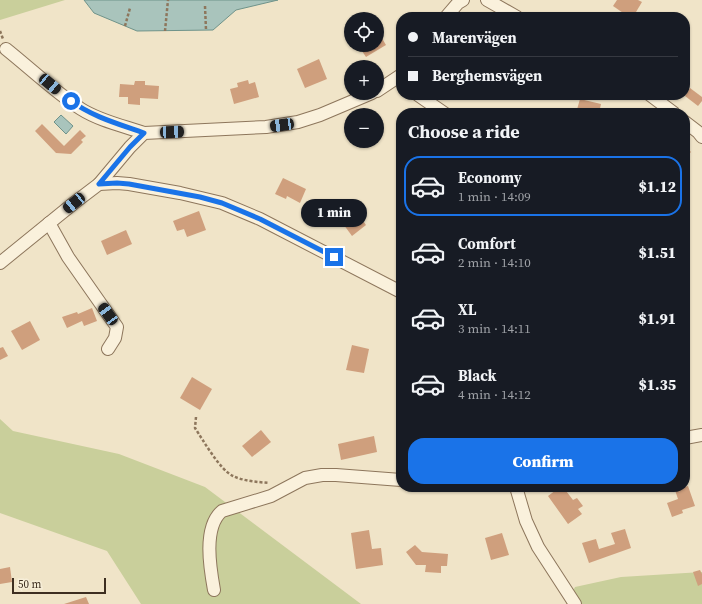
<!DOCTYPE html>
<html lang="en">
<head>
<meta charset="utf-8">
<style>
  :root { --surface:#171b24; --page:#242831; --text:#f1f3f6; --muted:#9ea1a6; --line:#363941; --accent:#1a73e8 }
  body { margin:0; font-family:"Source Serif 4",serif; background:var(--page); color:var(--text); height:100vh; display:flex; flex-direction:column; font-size:15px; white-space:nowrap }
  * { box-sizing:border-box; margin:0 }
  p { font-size:13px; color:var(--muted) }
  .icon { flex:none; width:22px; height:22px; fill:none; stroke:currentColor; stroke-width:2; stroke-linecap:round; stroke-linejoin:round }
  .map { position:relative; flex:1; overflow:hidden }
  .panel { position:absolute; left:396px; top:108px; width:294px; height:384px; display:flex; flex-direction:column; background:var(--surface); border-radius:16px; box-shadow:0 1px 3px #0004 }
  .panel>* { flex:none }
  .banner { position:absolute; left:396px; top:12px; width:294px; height:88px; border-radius:16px; box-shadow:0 1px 3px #0004; display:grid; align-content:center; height:88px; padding:0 12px; background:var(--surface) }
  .fabs { position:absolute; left:344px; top:12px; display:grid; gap:8px }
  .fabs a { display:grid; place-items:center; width:40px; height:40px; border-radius:50%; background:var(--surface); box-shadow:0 1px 3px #0004; font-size:20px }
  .scale { position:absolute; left:12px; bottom:10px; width:94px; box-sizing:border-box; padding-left:4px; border:2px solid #3d2e20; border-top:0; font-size:11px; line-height:14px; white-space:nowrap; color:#3d2e20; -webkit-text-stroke:3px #f7eed8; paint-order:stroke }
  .end { position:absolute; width:18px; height:18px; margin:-9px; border:5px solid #1a73e8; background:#fff; box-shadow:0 0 0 2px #fff }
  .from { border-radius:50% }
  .bubble { position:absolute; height:28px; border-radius:14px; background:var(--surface); box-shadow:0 1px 3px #0004; font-size:13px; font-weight:800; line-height:28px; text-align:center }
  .car { position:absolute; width:12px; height:24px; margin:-12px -6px; border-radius:5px; box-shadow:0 0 3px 1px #0007; background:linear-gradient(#222 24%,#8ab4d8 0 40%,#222 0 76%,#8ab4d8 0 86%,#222 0) }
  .banner b { display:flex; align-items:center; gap:14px; height:38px; font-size:15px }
  .banner b+b { border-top:1px solid var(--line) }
  .banner i { width:10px; height:10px; background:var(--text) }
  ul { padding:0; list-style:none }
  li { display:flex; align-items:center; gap:12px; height:60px; margin:0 8px 6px; padding:0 4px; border:2px solid transparent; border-radius:16px }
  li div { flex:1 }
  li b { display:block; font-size:15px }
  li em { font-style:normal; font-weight:800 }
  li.on { border-color:var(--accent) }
  li>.icon { width:36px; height:36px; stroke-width:1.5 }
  h2 { padding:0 12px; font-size:18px; line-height:48px }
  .action { display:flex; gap:8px; margin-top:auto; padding:8px 12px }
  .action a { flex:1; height:46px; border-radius:16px; background:var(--accent); color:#fff; font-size:16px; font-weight:800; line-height:46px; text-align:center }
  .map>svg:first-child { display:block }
  .green { fill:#c9cf9b }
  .water { fill:#a9c4bc; stroke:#6f938a }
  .building { fill:#cf9f7d }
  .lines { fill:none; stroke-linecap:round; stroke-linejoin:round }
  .minor-casing { stroke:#8d765c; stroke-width:14 }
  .path { stroke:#8d765c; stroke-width:2.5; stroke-dasharray:3 2; stroke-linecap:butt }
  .minor { stroke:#faf1dc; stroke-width:12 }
  .route { stroke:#1a73e8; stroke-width:5 }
</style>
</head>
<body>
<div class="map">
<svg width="702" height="604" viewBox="0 0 702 604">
  <rect width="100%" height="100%" fill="#f0e4c8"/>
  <g class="green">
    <polygon points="0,0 65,0 0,20"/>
    <polygon points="0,419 13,431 119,454 205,487 361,604 141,604 107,551 0,513"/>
    <polygon points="702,572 702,604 566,604 575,587 621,577"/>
  </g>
  <g class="water">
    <polygon points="84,0 278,0 236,10 213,30 137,31 94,13"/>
    <polygon points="61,115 73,126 66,134 54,122"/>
  </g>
  <g class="building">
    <polygon points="617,0 638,0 642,2 633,17 629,17 613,6"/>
    <polygon points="377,30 386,45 366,57 358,45 377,45"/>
    <polygon points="319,59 327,79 305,88 297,69"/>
    <polygon points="248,80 249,84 255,82 259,97 234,104 230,89 238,87 237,83"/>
    <polygon points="135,81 145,81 145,85 159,86 158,99 140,98 140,105 128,104 128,97 119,97 120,84 134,85"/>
    <polygon points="690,88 702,97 702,101 698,106 685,96"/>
    <polygon points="580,99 601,104 599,113 576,113"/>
    <polygon points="42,124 64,146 80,130 86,136 81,140 83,142 71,154 56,153 35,131"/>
    <polygon points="685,146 691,152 685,158"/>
    <polygon points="283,178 306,189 300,203 287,196 286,199 275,194"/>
    <polygon points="355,210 366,225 352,236 341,221"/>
    <polygon points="199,211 206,230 187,237 184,229 177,231 173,221"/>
    <polygon points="126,230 132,244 107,255 101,241"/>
    <polygon points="92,308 97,321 84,326 82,321 67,328 62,317 77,312 78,314"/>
    <polygon points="30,321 40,340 22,350 11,331"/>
    <polygon points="352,345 369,349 364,373 346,370"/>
    <polygon points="3,347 8,356 0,360 0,348"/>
    <polygon points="397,361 401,361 401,376 398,377"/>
    <polygon points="192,377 212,389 200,410 180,398"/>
    <polygon points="261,430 271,442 252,457 242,446"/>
    <polygon points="374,436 377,452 341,460 338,444"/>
    <polygon points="688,486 695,506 682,510 683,513 672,517 667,503 678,499 675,490"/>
    <polygon points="560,487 563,487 573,500 577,498 583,506 578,509 582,514 568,524 548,496"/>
    <polygon points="625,529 631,548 589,563 582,543 596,539 599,549 615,544 611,533"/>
    <polygon points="369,530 372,549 381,548 383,565 356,569 351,533"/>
    <polygon points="502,533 509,555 491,560 485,538"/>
    <polygon points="415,545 422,552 448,554 447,566 441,566 441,573 425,572 426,565 416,565 406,552"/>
    <polygon points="10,567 12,582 0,584 0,569"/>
    <polygon points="700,570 702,574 702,584 698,586 693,572"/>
    <polygon points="86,597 89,604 64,604"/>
  </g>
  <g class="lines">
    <defs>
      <g id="minor">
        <polyline points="487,0 517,17"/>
        <polyline points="446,17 458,3 463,0"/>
        <path d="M 6,49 C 31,69 55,92 81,109 C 100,121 124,126 144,133"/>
        <polyline points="377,91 401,75"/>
        <polyline points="418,95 444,113"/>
        <polyline points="650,95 674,113"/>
        <polyline points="685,122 698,132 702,137"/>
        <polyline points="99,184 130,147 144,133 266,127 298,122 320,115 372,93"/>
        <polyline points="49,223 68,257 117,327 115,338 108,349"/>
        <polyline points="0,263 74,203 99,184 117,183 129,184 180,193 222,203 260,219 401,292"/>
        <polyline points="685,438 702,435"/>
        <polyline points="516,487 526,521 538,547 575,604"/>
        <path d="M 214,590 C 210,568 203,527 222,511 L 271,496 L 305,478 L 322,475 L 336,475 L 401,480"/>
      </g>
    </defs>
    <use href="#minor" class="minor-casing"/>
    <g class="path">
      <polyline points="205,6 206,30"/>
      <polyline points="125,26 130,8"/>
      <polyline points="0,31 3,39"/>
      <polyline points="165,31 168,0"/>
      <path d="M 196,417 L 195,428 C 203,440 220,470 233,476 C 243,481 258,482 269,483"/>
    </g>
    <use href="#minor" class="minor"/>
  </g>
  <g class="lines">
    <path class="route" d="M 71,101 C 93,117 119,124 144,133 L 130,147 L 99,184 L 117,183 L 129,184 L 200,197 L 222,203 L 260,219 L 334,257"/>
  </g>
</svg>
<div class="fabs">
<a><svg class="icon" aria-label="locate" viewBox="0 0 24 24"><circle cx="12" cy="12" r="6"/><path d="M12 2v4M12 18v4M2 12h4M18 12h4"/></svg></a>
<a>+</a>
<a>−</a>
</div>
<div class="scale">50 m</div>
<i class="end from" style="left:71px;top:101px"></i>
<i class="end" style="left:334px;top:257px"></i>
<div class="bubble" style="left:301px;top:199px;width:66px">1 min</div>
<i class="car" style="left:50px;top:84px;rotate:130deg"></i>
<i class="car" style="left:282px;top:125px;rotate:262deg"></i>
<i class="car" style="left:172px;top:132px;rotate:88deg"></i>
<i class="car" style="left:74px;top:203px;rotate:231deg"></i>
<i class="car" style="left:108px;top:314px;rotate:324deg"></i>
<div class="banner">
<b><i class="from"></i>Marenvägen</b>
<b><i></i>Berghemsvägen</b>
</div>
<section class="panel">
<h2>Choose a ride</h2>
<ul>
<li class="on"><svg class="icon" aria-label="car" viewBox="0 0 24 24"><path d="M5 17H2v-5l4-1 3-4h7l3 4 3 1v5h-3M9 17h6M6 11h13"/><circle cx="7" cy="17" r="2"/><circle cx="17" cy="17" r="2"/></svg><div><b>Economy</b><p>1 min · 14:09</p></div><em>$1.12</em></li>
<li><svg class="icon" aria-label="car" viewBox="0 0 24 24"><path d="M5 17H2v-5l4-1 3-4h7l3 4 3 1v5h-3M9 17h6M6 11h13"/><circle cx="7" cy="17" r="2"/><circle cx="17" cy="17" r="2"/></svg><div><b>Comfort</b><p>2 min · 14:10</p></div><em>$1.51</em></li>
<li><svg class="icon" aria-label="car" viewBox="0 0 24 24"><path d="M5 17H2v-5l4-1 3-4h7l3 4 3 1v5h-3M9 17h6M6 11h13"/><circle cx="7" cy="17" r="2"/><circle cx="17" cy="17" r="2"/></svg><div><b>XL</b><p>3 min · 14:11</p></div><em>$1.91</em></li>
<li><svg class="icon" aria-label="car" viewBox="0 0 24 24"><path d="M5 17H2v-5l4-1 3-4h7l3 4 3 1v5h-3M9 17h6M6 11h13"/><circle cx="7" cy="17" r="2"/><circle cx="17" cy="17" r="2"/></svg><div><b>Black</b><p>4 min · 14:12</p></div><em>$1.35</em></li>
</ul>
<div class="action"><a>Confirm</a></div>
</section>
</div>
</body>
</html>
